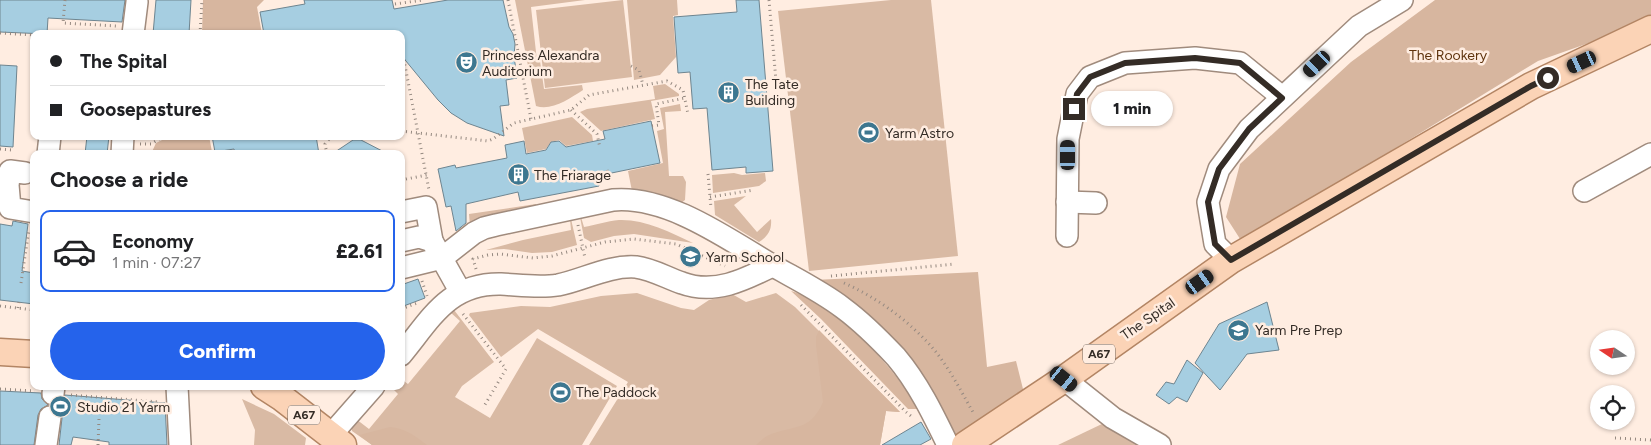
<!DOCTYPE html>
<html lang="en">
<head>
<meta charset="utf-8">
<style>
  :root { --surface:#fff; --page:#f6f6f6; --text:#202124; --muted:#757577; --line:#e0e0e0; --accent:#2563eb }
  body { margin:0; font-family:Figtree,sans-serif; background:var(--page); color:var(--text); height:100vh; display:flex; flex-direction:column; font-size:19px; white-space:nowrap }
  * { box-sizing:border-box; margin:0 }
  p { font-size:16px; color:var(--muted) }
  .icon { flex:none; width:28px; height:28px; fill:none; stroke:currentColor; stroke-width:2; stroke-linecap:round; stroke-linejoin:round }
  .map { position:relative; flex:1; overflow:hidden }
  .side { position:absolute; left:30px; top:150px; width:375px; height:240px; display:flex; flex-direction:column; background:var(--surface); border-radius:10px; box-shadow:0 1px 4px #0004 }
  .side>* { flex:none }
  .guide { position:absolute; left:30px; top:30px; width:375px; height:110px; border-radius:10px; box-shadow:0 1px 4px #0004; display:grid; align-content:center; height:110px; padding:0 20px; background:var(--surface) }
  .needle { width:32px; rotate:283deg }
  .buttons { position:absolute; left:1590px; top:330px; display:grid; gap:10px }
  .buttons a { display:grid; place-items:center; width:45px; height:45px; border-radius:50%; background:var(--surface); box-shadow:0 1px 4px #0004; font-size:25px }
  .end { position:absolute; width:22px; height:22px; margin:-11px; border:6px solid #342c26; background:#fff; box-shadow:0 0 0 2px #fff }
  .from { border-radius:50% }
  .bubble { position:absolute; height:35px; border-radius:18px; background:var(--surface); box-shadow:0 1px 4px #0004; font-size:16px; font-weight:800; line-height:35px; text-align:center }
  .car { position:absolute; width:15px; height:30px; margin:-15px -8px; border-radius:6px; box-shadow:0 0 4px 1px #0007; background:linear-gradient(#222 24%,#8ab4d8 0 40%,#222 0 76%,#8ab4d8 0 86%,#222 0) }
  .guide b { display:flex; align-items:center; gap:18px; height:48px; font-size:19px }
  .guide b+b { border-top:1px solid var(--line) }
  .guide i { width:12px; height:12px; background:var(--text) }
  ul { padding:0; list-style:none }
  li { display:flex; align-items:center; gap:15px; height:82px; margin:0 10px 8px; padding:0 10px; border:2px solid transparent; border-radius:10px }
  li div { flex:1 }
  li b { display:block; font-size:19px }
  li em { font-style:normal; font-weight:800 }
  li.active { border-color:var(--accent) }
  li>.icon { width:45px; height:45px; stroke-width:1.5 }
  h2 { padding:0 20px; font-size:22px; line-height:60px }
  .button { display:flex; gap:10px; margin-top:auto; padding:10px 20px }
  .button a { flex:1; height:58px; border-radius:30px; background:var(--accent); color:#fff; font-size:20px; font-weight:800; line-height:58px; text-align:center }
  .map>svg:first-child { display:block }
  .green { fill:#d9baa4 }
  .forest { fill:#d7b69f }
  .building { fill:#a6cee1; stroke:#6e8590 }
  .lines { fill:none; stroke-linecap:round; stroke-linejoin:round }
  .minor-casing { stroke:#a08b7d; stroke-width:24 }
  .major-casing { stroke:#b38564; stroke-width:29 }
  .path { stroke:#958980; stroke-width:3; stroke-dasharray:1 4; stroke-linecap:butt }
  .minor { stroke:#fff; stroke-width:21 }
  .major { stroke:#fbd3b6; stroke-width:26 }
  .route { stroke:#342c26; stroke-width:6 }
  .labels { text-anchor:middle; dominant-baseline:central; stroke-width:5; stroke-linejoin:round; paint-order:stroke }
  .shield { fill:#ffede1; stroke:#71665e; stroke-width:1 }
  .shield-label { font-size:12px; font-weight:bold; fill:#342c26 }
  .poi-label { font-size:14px; fill:#342c26; stroke:#ffede1; text-anchor:start }
  .park-label { font-size:14px; fill:#5f330d; stroke:#ffede1 }
  .street-label { font-size:14px; fill:#342c26; stroke:#ffede1 }
</style>
</head>
<body>
<div class="map">
<svg width="1651" height="445" viewBox="0 0 1651 445">
  <rect width="100%" height="100%" fill="#ffede1"/>
  <g class="green">
    <path d="M 515,0 L 585,0 L 531,7 L 537,61 L 540,61 L 544,89 L 582,85 L 583,90 C 569,99 552,111 536,106 Z"/>
    <polygon points="623,0 632,77 545,88 536,10"/>
    <polygon points="627,0 677,0 678,15 673,16 676,57 660,75 634,80"/>
    <polygon points="891,0 931,0 958,256 809,271 778,11"/>
    <polygon points="665,84 679,94 679,96 651,101 655,119 601,131 580,112 587,109 655,99 653,86"/>
    <polygon points="680,104 681,111 665,112 669,176 683,176 686,182 685,200 681,203 632,191 628,171 663,163 657,131 664,129 660,108"/>
    <polygon points="572,117 592,135 593,141 566,146 559,140 551,142 546,149 527,153 522,128"/>
    <polygon points="734,173 742,175 765,173 766,181 759,186 713,193 712,175"/>
    <path d="M 746,196 L 734,205 L 757,232 L 771,219 C 772,230 768,236 759,242 L 715,215 L 714,201 Z"/>
    <polygon points="536,204 536,207 470,226 469,214"/>
    <path d="M 580,217 L 581,217 L 584,227 C 595,225 607,221 619,220 C 644,219 670,232 693,243 L 634,234 L 614,236 L 591,242 L 584,238 Z"/>
    <polygon points="570,219 571,219 577,245 552,252 532,253 504,249 486,250 523,240 571,230"/>
    <polygon points="637,293 681,308 694,310 709,300 732,294 746,302 776,293 795,307 900,412 886,411 880,445 589,445 628,382 538,329 501,357 469,315 470,313 521,306 550,307 601,296"/>
    <polygon points="454,310 494,362 462,386 455,397 490,418 537,338 617,386 582,445 372,445 352,431 352,426 356,419 369,429 398,394 390,386 401,386 401,379 408,384 460,321 450,312"/>
    <polygon points="242,399 274,414 306,438 305,445 254,445 255,430"/>
    <polygon points="1104,423 1147,445 1058,445"/>
  </g>
  <g class="forest">
    <polygon points="203,0 264,0 257,7 262,34 202,34"/>
    <polygon points="1435,0 1651,0 1651,21 1538,61 1242,242 1226,217 1240,164 1351,62"/>
    <polygon points="170,136 209,136 212,152 214,154 151,154 156,143"/>
    <polygon points="978,272 987,367 1016,361 1024,393 953,436 814,280"/>
    <path d="M 791,291 C 835,304 897,369 918,409 L 908,409 L 821,319 Z"/>
    <path d="M 819,330 L 900,412 L 886,411 L 880,445 L 756,445 C 760,442 764,437 769,435 C 793,425 810,432 823,402 L 816,345 L 816,337 Z"/>
    <path d="M 390,427 C 405,428 415,436 427,445 L 372,445 L 359,435 Z"/>
  </g>
  <g class="building">
    <polygon points="0,0 125,0 122,22 48,18 47,34 0,32"/>
    <polygon points="156,0 191,0 189,34 153,34"/>
    <polygon points="304,0 392,0 394,9 448,0 503,0 509,27 513,34 515,44 514,56 517,78 506,80 509,105 500,106 504,136 467,123 451,113 438,100 401,55 401,34 264,34 260,12 305,4"/>
    <polygon points="736,0 759,0 773,171 746,173 746,167 712,170 707,108 693,109 690,72 678,73 674,17 737,12"/>
    <polygon points="0,65 17,66 13,147 0,146"/>
    <polygon points="651,121 660,163 597,176 599,186 520,201 518,192 466,204 466,223 456,231 451,206 446,207 438,169 455,165 456,168 507,158 505,145 524,141 526,154 546,150 551,142 559,141 566,147 605,139 603,131"/>
    <polygon points="87,136 109,136 107,154 85,154"/>
    <polygon points="212,136 316,136 319,154 235,154 234,149 215,152"/>
    <polygon points="353,140 361,140 388,154 332,154"/>
    <polygon points="13,221 28,224 22,271 34,273 34,304 0,300 0,224 12,226"/>
    <polygon points="418,279 425,298 401,307 401,285"/>
    <polygon points="1267,302 1279,350 1247,354 1220,390 1195,363 1219,324"/>
    <polygon points="1187,360 1203,373 1187,402 1177,397 1169,404 1156,395 1166,382 1174,384"/>
    <polygon points="0,391 41,393 42,399 48,405 41,409 38,415 34,445 0,445"/>
    <polygon points="65,395 165,403 167,445 109,445 109,442 73,437 71,445 59,445 62,418 61,412 55,406 63,402"/>
    <polygon points="921,422 931,439 920,445 882,445"/>
  </g>
  <g class="lines">
    <defs>
      <g id="minor">
        <polyline points="133,34 137,2"/>
        <polyline points="48,154 50,136"/>
        <polyline points="122,154 123,136"/>
        <polyline points="25,173 10,171 8,185 10,208 34,212"/>
        <polyline points="1584,191 1651,154"/>
        <polyline points="1067,202 1096,203"/>
        <polyline points="401,212 426,207 432,241"/>
        <polyline points="1067,236 1068,139 1077,94 1090,77 1125,63 1195,58 1240,63 1282,97"/>
        <polyline points="401,241 419,237 432,241 460,291"/>
        <polyline points="1231,260 1215,244 1208,202 1219,169 1249,129 1329,54 1359,26 1402,0"/>
        <path d="M 401,268 L 442,258 L 474,233 L 484,228 L 496,225 L 613,200 C 668,195 729,240 775,267 C 798,280 822,292 843,308 C 862,322 880,340 896,357 C 918,383 933,414 948,445"/>
        <path d="M 401,355 C 431,319 448,283 501,284 C 520,285 539,288 558,285 C 583,280 609,265 636,267 C 652,269 667,278 682,283 C 714,295 744,280 772,266"/>
        <polyline points="1064,379 1113,418 1160,445"/>
        <polyline points="177,386 180,445"/>
        <polyline points="53,394 54,386"/>
        <polyline points="330,436 374,386"/>
        <polyline points="46,445 50,417"/>
      </g>
      <g id="major">
        <polyline points="0,352 34,354"/>
        <polyline points="264,386 281,397 343,445"/>
        <polyline points="965,445 1064,379 1231,260 1531,86 1651,29"/>
      </g>
    </defs>
    <use href="#minor" class="minor-casing"/>
    <use href="#major" class="major-casing"/>
    <g class="path">
      <polyline points="65,0 63,23 117,26"/>
      <polyline points="508,0 531,119"/>
      <polyline points="769,0 776,81"/>
      <polyline points="395,4 423,0"/>
      <polyline points="0,33 34,35"/>
      <polyline points="200,34 202,0"/>
      <polyline points="401,45 429,190"/>
      <polyline points="631,66 639,70 643,85"/>
      <polyline points="571,110 597,134 600,148"/>
      <polyline points="652,126 659,125 656,104 685,98"/>
      <polyline points="401,131 488,141 493,139 514,123 571,110 589,95 667,81 683,90 688,114"/>
      <polyline points="140,144 151,144 164,136"/>
      <polyline points="0,149 12,150"/>
      <polyline points="327,154 325,144 332,136"/>
      <polyline points="607,170 610,181"/>
      <polyline points="708,174 711,208"/>
      <polyline points="401,180 427,175"/>
      <polyline points="710,197 754,190"/>
      <polyline points="578,225 585,258"/>
      <polyline points="476,269 473,259 488,255 500,254 533,258 552,256 605,242 634,239 676,244 725,266"/>
      <polyline points="831,276 955,264"/>
      <polyline points="422,281 427,296"/>
      <polyline points="21,283 29,229"/>
      <path d="M 844,283 C 878,298 912,323 936,352 C 951,371 962,393 974,414"/>
      <polyline points="801,305 906,412 911,416"/>
      <polyline points="0,306 34,310"/>
      <polyline points="18,308 19,302"/>
      <polyline points="401,309 417,303"/>
      <polyline points="463,314 506,369 483,408"/>
      <polyline points="0,389 35,391"/>
      <polyline points="71,395 159,402"/>
      <polyline points="1615,438 1651,440"/>
      <polyline points="98,445 99,419"/>
    </g>
    <use href="#minor" class="minor"/>
    <use href="#major" class="major"/>
  </g>
  <g class="lines">
    <polyline class="route" points="1074,109 1077,94 1090,77 1125,63 1195,58 1240,63 1282,98 1249,129 1219,169 1208,202 1215,244 1231,260 1531,86 1548,78"/>
  </g>
  <defs>
    <symbol id="theatre-disc" viewBox="-11 -11 22 22"><circle r="9.5" fill="#3d7790" stroke="#ffede1"/><path d="M-5-5.5Q0-4 5-5.5V0Q5 5 0 6Q-5 5-5 0ZM-3.3-2.5H-1v1.5H-3.3ZM1-2.5H3.3v1.5H1ZM-2.8 1Q0 5.5 2.8 1Z" fill="#fff"/></symbol>
    <symbol id="building-disc" viewBox="-11 -11 22 22"><circle r="9.5" fill="#3d7790" stroke="#ffede1"/><path d="M-4-6H4V6H1V3H-1V6H-4ZM-2.5-4.3h1.7v1.8h-1.7ZM.8-4.3h1.7v1.8H.8ZM-2.5-1h1.7V.8h-1.7ZM.8-1h1.7V.8H.8Z" fill="#fff"/></symbol>
    <symbol id="stadium-disc" viewBox="-11 -11 22 22"><circle r="9.5" fill="#3d7790" stroke="#ffede1"/><path d="M0-5a6.5 5 0 1 0 0 10a6.5 5 0 1 0 0-10ZM-3.5-1.8h7v3.6h-7Z" fill="#fff"/></symbol>
    <symbol id="school-disc" viewBox="-11 -11 22 22"><circle r="9.5" fill="#3d7790" stroke="#ffede1"/><path d="M0-5L7-2L0 1L-7-2ZM-4 1L0 2.5L4 1V4Q0 6-4 4Z" fill="#fff"/></symbol>
  </defs>
  <g fill-rule="evenodd">
    <use href="#theatre-disc" x="454" y="50" width="25" height="25"/>
    <use href="#building-disc" x="716" y="80" width="25" height="25"/>
    <use href="#stadium-disc" x="856" y="120" width="25" height="25"/>
    <use href="#building-disc" x="506" y="162" width="25" height="25"/>
    <use href="#school-disc" x="678" y="244" width="25" height="25"/>
    <use href="#school-disc" x="1226" y="318" width="25" height="25"/>
    <use href="#stadium-disc" x="548" y="380" width="25" height="25"/>
    <use href="#stadium-disc" x="48" y="394" width="25" height="25"/>
  </g>
  <g class="labels">
    <g class="shield">
      <rect x="1083" y="344.5" width="32" height="19" rx="4"/>
      <rect x="288" y="405.5" width="32" height="19" rx="4"/>
    </g>
    <g class="shield-label">
      <text x="1099" y="354">A67</text>
      <text x="304" y="415">A67</text>
    </g>
    <g class="poi-label">
      <text x="482" y="55">Princess Alexandra<tspan x="482" dy="16">Auditorium</tspan></text>
      <text x="745" y="84">The Tate<tspan x="745" dy="16">Building</tspan></text>
      <text x="885" y="133">Yarm Astro</text>
      <text x="534" y="175">The Friarage</text>
      <text x="706" y="257">Yarm School</text>
      <text x="1255" y="330">Yarm Pre Prep</text>
      <text x="576" y="392">The Paddock</text>
      <text x="77" y="407">Studio 21 Yarm</text>
    </g>
    <g class="park-label">
      <text x="1448" y="55">The Rookery</text>
    </g>
    <g class="street-label">
      <text transform="translate(1148 319) rotate(-35)">The Spital</text>
    </g>
  </g>
</svg>
<div class="buttons">
<a><svg class="needle" viewBox="-14 -14 28 28"><path d="M0-13l5 13h-10z" fill="#e53935"/><path d="M0 13l5-13h-10z" fill="#757577"/></svg></a>
<a><svg class="icon" aria-label="locate" viewBox="0 0 24 24"><circle cx="12" cy="12" r="6"/><path d="M12 2v4M12 18v4M2 12h4M18 12h4"/></svg></a>
</div>
<i class="end from" style="left:1548px;top:78px"></i>
<i class="end" style="left:1074px;top:109px"></i>
<div class="bubble" style="left:1091px;top:91px;width:82px">1 min</div>
<i class="car" style="left:1582px;top:62px;rotate:245deg"></i>
<i class="car" style="left:1317px;top:64px;rotate:227deg"></i>
<i class="car" style="left:1068px;top:155px;rotate:0deg"></i>
<i class="car" style="left:1200px;top:282px;rotate:55deg"></i>
<i class="car" style="left:1064px;top:379px;rotate:129deg"></i>
<div class="guide">
<b><i class="from"></i>The Spital</b>
<b><i></i>Goosepastures</b>
</div>
<section class="side">
<h2>Choose a ride</h2>
<ul>
<li class="active"><svg class="icon" aria-label="car" viewBox="0 0 24 24"><path d="M5 17H2v-5l4-1 3-4h7l3 4 3 1v5h-3M9 17h6M6 11h13"/><circle cx="7" cy="17" r="2"/><circle cx="17" cy="17" r="2"/></svg><div><b>Economy</b><p>1 min · 07:27</p></div><em>£2.61</em></li>
</ul>
<div class="button"><a>Confirm</a></div>
</section>
</div>
</body>
</html>
